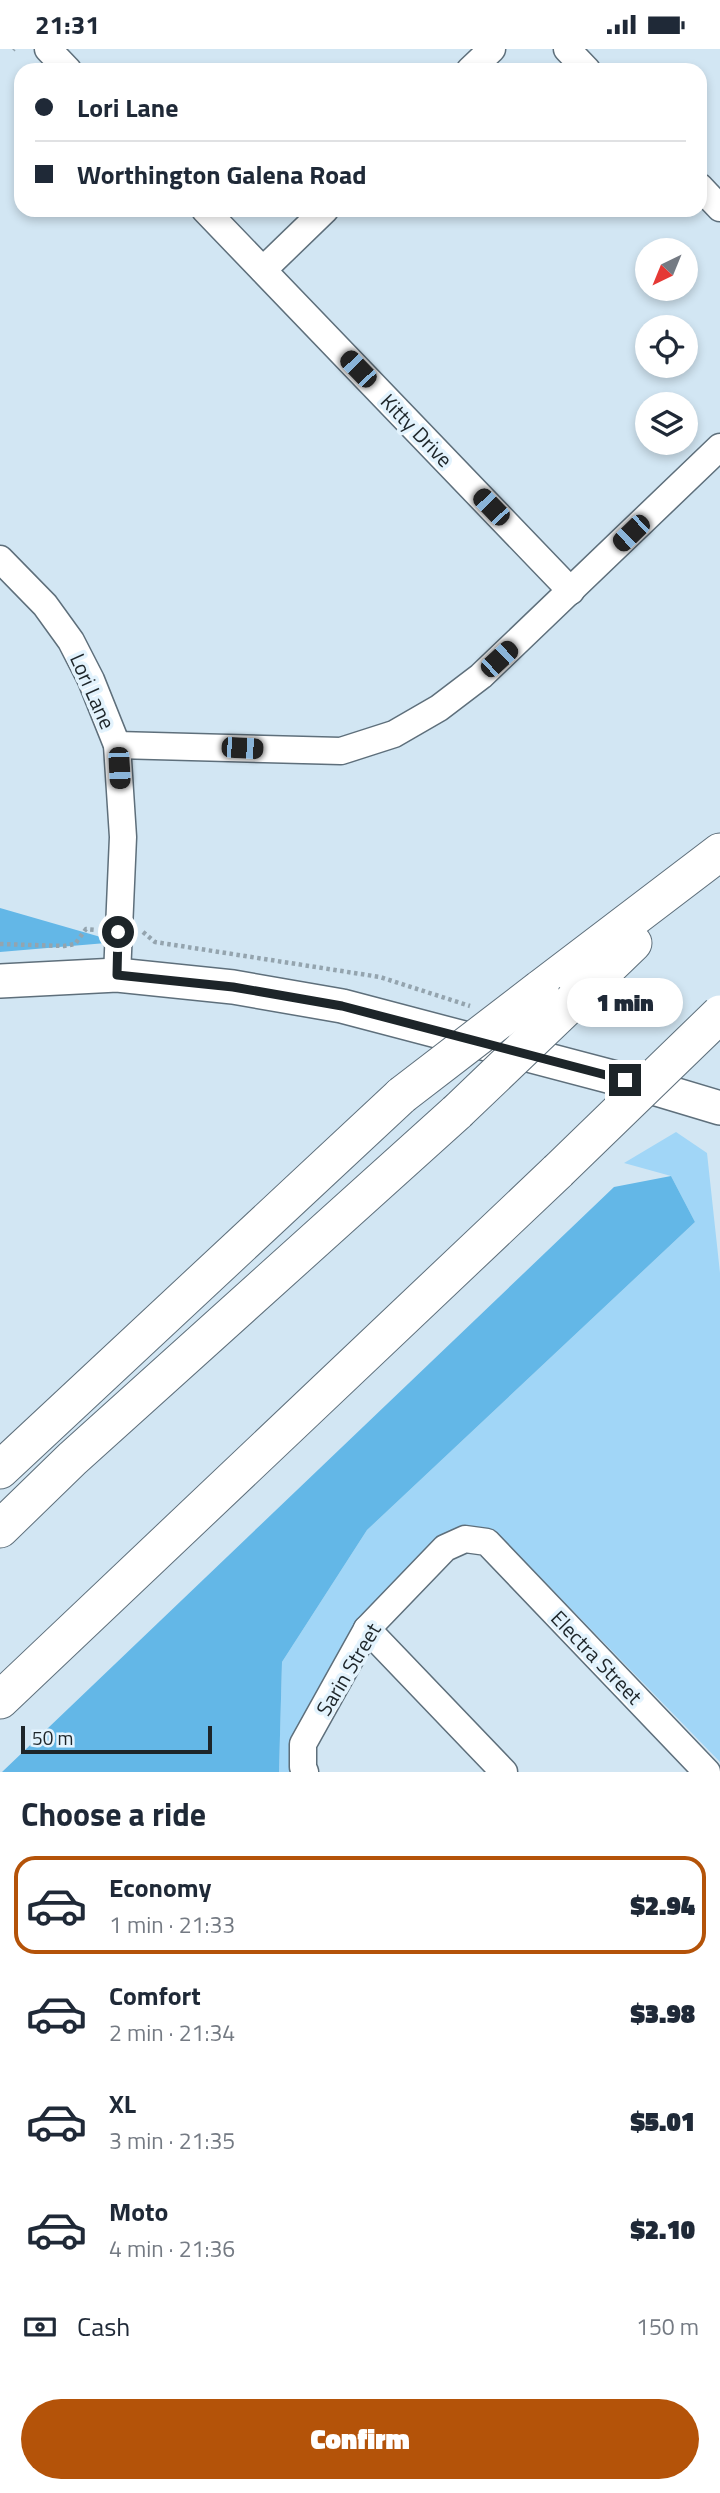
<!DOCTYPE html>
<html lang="en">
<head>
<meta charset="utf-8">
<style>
  :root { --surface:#fff; --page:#f6f6f7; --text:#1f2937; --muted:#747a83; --line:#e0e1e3; --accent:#b45309 }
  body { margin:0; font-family:"Titillium Web",sans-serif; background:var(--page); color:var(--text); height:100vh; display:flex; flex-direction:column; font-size:26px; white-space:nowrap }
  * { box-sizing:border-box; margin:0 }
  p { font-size:23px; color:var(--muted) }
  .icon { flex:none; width:38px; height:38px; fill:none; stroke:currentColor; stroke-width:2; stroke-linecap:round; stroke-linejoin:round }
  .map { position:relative; height:1723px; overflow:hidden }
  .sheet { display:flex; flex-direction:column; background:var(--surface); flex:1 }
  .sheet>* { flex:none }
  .guide { position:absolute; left:14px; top:14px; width:693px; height:154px; border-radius:21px; box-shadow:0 4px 10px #0003; display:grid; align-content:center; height:154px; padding:0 21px; background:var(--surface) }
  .needle { width:46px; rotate:223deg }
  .controls { position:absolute; left:635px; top:189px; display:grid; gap:14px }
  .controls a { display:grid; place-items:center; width:63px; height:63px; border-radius:50%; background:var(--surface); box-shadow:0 4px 10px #0003; font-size:35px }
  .scale { position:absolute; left:21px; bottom:18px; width:191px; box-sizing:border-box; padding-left:7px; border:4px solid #1d2529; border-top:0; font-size:19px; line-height:24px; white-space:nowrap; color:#1d2529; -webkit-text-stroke:5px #e3f3fd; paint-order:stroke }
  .end { position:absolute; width:32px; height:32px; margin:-16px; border:9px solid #1d2529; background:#fff; box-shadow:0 0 0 4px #fff }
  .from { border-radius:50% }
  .bubble { position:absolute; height:49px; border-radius:24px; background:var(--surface); box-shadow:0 4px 10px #0003; font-size:23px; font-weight:800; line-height:49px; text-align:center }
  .car { position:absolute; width:21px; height:42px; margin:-21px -10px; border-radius:9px; box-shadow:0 0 5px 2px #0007; background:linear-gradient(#222 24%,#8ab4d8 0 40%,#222 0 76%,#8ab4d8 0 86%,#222 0) }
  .guide b { display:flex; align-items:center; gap:24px; height:66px; font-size:26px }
  .guide b+b { border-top:2px solid var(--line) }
  .guide i { width:18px; height:18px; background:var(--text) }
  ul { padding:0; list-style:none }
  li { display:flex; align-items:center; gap:21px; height:98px; margin:0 14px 10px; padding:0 7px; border:4px solid transparent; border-radius:21px }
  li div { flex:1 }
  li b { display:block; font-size:26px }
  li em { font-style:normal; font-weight:800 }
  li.selected { border-color:var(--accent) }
  li>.icon { width:63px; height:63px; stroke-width:1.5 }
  h2 { padding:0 21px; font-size:32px; line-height:84px }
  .pay { display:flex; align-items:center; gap:18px; height:77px; padding:0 21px; font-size:26px }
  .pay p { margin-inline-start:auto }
  .button { display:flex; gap:14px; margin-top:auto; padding:14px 21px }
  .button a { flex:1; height:80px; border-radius:42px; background:var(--accent); color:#fff; font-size:28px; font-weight:800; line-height:80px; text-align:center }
  .status { display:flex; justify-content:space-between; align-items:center; height:49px; padding:0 35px; background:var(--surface); direction:ltr }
  .status svg { height:19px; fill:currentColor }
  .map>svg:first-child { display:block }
  .green { fill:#a1d6f7 }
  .forest { fill:#63b7e7 }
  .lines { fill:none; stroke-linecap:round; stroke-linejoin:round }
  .minor-casing { stroke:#5e6f7b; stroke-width:29 }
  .major-casing { stroke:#5e6f7b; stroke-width:36 }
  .highway-casing { stroke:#5e6f7b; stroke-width:39 }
  .path { stroke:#94a4ae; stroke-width:4.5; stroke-dasharray:3.5 3.5; stroke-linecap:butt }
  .minor { stroke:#fff; stroke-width:26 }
  .major { stroke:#fff; stroke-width:33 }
  .highway { stroke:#fff; stroke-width:37 }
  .highway-bridge-casing { stroke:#5e6f7b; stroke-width:39; stroke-linecap:butt }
  .highway-bridge { stroke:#fff; stroke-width:37 }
  .route { stroke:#1d2529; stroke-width:9 }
  .labels { text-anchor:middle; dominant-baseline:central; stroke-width:7; stroke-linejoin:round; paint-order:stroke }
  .street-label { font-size:21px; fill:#1d2529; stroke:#e3f3fd }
</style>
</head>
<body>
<div class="status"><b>21:31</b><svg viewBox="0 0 49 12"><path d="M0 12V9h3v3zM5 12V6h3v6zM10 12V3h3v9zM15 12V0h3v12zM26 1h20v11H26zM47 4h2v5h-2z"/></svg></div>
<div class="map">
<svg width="720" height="1723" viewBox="0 0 720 1723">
  <rect width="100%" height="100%" fill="#d2e6f3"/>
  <polygon class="green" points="676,1083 707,1104 720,1224 720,1713 513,1500 490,1481 360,1571 338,1605 295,1688 289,1707 291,1723 279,1723 282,1613 367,1481 695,1173 671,1127 624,1114"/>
  <g class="forest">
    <polygon points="0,859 118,893 0,903"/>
    <polygon points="671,1127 695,1173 367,1481 282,1613 279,1723 2,1723 614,1138"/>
  </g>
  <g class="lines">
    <defs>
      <g id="minor">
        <polyline points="48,0 68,21"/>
        <polyline points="567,0 587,21"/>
        <polyline points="470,21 492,0"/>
        <polyline points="700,138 720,159"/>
        <polyline points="205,161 571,542"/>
        <polyline points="263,221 325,161"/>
        <polyline points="0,510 45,556 71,592 91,631 117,696 123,788 117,926"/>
        <polyline points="117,696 341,702 394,685 439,659 481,627 720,398"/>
        <polyline points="367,1580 504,1723"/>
        <polyline points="305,1723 303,1718 303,1695 367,1580 445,1499 465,1490 487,1493 707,1723"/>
      </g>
      <polyline id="major" points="0,932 117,926 233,938 342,957 650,1038 720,1059"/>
      <g id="highway">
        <polyline points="540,940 720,803"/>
        <polyline points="573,952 633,894"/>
        <polyline points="0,1421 402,1046"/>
        <polyline points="0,1480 72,1410 457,1063"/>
        <polyline points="0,1651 558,1122"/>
      </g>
    </defs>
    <use href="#minor" class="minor-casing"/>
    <use href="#major" class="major-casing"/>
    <use href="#highway" class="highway-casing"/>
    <g class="path">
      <polyline points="13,1 14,0"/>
      <polyline points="143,883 155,893 380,928 470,957"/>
      <polyline points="0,895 64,897 75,895 86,880 96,881"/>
    </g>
    <use href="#minor" class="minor"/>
    <use href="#major" class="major"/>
    <use href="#highway" class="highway"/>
    <defs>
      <g id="highway-bridge">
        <polyline points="402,1046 540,940"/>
        <polyline points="457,1063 573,952"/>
        <polyline points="558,1122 720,965"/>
      </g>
    </defs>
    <use href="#highway-bridge" class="highway-bridge-casing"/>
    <use href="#highway-bridge" class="highway-bridge"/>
  </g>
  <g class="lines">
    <polyline class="route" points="118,883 117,926 233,938 342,957 625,1031"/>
  </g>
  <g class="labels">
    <g class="street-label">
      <text transform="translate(417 381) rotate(46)">Kitty Drive</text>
      <text transform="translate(93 642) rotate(66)">Lori Lane</text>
      <text transform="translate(597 1608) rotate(46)">Electra Street</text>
      <text transform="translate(348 1620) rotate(-59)">Sarin Street</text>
    </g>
  </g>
</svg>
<div class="controls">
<a><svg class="needle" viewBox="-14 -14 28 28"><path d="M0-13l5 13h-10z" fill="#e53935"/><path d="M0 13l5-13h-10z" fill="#747a83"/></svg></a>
<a><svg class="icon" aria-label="locate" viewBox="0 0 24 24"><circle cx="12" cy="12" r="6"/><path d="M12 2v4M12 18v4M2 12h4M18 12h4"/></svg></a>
<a><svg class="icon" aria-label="layers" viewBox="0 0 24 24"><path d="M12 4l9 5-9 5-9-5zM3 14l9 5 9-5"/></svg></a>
</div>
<div class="scale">50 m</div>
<i class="end from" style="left:118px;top:883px"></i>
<i class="end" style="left:625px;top:1031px"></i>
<div class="bubble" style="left:567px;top:929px;width:116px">1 min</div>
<i class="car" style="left:358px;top:320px;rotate:316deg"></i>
<i class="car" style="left:491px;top:458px;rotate:316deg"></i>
<i class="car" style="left:631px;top:484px;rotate:226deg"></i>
<i class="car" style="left:499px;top:610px;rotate:47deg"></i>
<i class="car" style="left:242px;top:699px;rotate:93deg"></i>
<i class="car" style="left:119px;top:719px;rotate:177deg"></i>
<div class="guide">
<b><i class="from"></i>Lori Lane</b>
<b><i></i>Worthington Galena Road</b>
</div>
</div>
<section class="sheet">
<h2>Choose a ride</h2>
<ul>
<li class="selected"><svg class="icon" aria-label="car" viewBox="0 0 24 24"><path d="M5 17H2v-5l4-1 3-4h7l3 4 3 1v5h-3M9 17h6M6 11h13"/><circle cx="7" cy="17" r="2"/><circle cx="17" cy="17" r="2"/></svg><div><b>Economy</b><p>1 min · 21:33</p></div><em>$2.94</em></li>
<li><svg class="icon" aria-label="car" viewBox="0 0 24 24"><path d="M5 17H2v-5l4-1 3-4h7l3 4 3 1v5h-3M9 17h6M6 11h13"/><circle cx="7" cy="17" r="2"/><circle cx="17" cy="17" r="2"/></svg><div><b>Comfort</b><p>2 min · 21:34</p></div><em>$3.98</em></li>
<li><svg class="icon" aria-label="car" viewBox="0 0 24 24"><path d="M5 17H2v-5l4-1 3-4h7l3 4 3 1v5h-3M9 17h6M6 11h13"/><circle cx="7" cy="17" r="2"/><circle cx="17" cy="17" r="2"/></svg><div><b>XL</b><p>3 min · 21:35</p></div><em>$5.01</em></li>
<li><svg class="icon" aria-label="car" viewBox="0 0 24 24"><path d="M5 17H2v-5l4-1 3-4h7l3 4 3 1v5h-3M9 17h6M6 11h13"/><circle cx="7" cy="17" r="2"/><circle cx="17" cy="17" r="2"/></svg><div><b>Moto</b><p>4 min · 21:36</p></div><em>$2.10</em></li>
</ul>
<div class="pay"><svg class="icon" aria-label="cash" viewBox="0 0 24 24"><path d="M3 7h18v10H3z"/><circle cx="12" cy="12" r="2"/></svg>Cash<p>150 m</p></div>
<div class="button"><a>Confirm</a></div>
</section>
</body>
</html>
